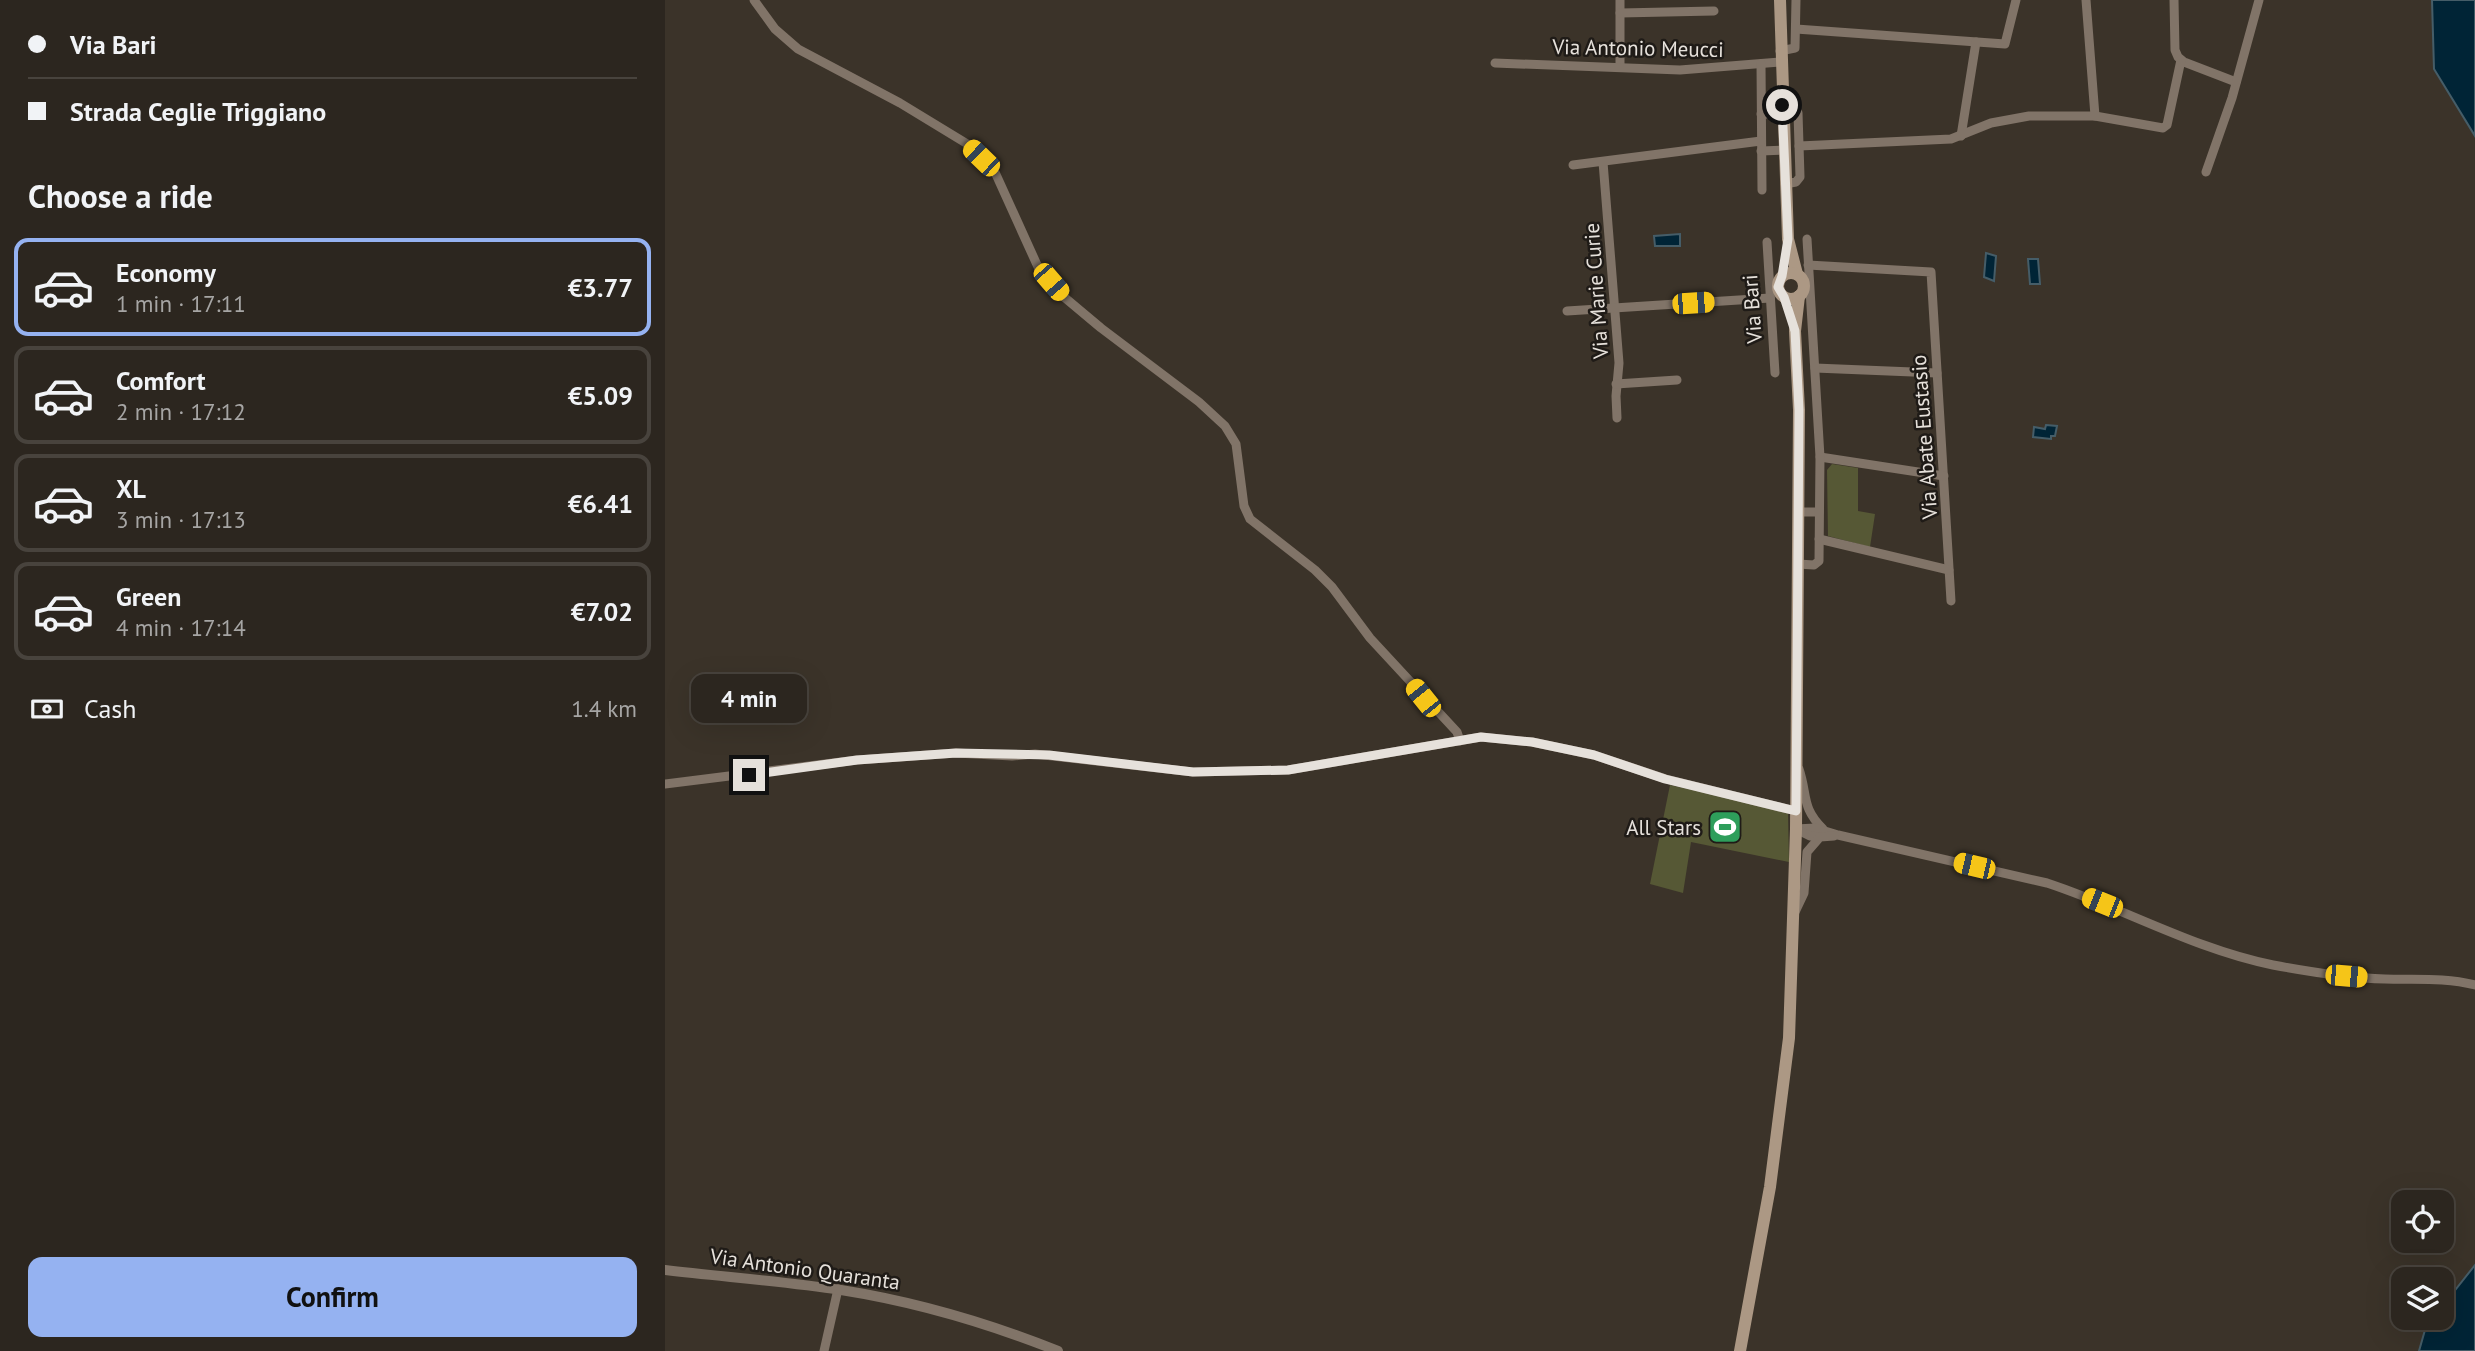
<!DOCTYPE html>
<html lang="en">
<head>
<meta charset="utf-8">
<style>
  :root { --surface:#2c261f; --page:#342e28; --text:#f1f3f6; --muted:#a6a5a4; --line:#48433d; --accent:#95b2f1 }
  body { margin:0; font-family:"PT Sans",sans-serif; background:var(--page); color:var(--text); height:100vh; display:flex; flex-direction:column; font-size:26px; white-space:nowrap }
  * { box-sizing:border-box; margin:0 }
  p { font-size:23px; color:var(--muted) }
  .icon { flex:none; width:38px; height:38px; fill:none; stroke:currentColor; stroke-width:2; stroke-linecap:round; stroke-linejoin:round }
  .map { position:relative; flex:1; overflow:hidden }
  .sheet { display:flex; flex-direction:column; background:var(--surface); width:665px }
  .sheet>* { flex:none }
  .guide { display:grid; align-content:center; height:154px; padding:0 28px; background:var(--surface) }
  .buttons { position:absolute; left:1726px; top:1190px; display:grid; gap:14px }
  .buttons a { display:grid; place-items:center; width:63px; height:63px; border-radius:14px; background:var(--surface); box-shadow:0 7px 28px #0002,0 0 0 2px var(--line); font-size:35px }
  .end { position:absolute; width:32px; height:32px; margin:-16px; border:9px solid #e6e1db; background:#111; box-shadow:0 0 0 4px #111 }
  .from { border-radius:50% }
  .bubble { position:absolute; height:49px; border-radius:14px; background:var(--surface); box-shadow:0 7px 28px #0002,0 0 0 2px var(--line); font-size:23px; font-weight:800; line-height:49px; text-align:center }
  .car { position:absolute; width:21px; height:42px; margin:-21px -10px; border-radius:9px; box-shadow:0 0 5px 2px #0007; background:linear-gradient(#f5c518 24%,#345 0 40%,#f5c518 0 76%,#345 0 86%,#f5c518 0) }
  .guide b { display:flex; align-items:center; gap:24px; height:66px; font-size:26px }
  .guide b+b { border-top:2px solid var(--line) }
  .guide i { width:18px; height:18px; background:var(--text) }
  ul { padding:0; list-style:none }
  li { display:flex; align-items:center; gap:21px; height:98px; margin:0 14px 10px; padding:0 14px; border:4px solid var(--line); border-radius:14px }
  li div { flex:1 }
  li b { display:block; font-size:26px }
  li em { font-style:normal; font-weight:800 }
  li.active { border-color:var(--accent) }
  li>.icon { width:63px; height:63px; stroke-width:1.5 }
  h2 { padding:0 28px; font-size:32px; line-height:84px }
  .pay { display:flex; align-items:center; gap:18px; height:77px; padding:0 28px; font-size:26px }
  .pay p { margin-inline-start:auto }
  .button { display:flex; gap:14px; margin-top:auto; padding:14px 28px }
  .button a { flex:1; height:80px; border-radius:14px; background:var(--accent); color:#111; font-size:28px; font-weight:800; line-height:80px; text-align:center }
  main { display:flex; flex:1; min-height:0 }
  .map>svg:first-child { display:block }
  .green { fill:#565835 }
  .water { fill:#002436; stroke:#455d68; stroke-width:2 }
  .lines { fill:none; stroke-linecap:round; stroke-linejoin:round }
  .minor { stroke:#817468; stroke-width:9 }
  .tertiary { stroke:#817468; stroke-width:10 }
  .secondary { stroke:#ac9884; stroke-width:12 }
  .route { stroke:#e6e1db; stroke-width:9 }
  .labels { text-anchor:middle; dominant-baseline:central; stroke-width:5; stroke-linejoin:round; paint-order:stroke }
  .street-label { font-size:21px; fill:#e6e1db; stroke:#1f1b17 }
  .poi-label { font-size:21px; fill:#e6e1db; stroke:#1f1b17; text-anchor:end }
</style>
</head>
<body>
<main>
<section class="sheet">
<div class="guide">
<b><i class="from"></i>Via Bari</b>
<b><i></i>Strada Ceglie Triggiano</b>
</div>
<h2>Choose a ride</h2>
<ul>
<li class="active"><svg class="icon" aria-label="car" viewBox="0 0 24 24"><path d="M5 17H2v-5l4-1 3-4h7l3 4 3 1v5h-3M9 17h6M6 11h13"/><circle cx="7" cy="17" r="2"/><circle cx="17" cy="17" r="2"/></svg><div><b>Economy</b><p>1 min · 17:11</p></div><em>€3.77</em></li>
<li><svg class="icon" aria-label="car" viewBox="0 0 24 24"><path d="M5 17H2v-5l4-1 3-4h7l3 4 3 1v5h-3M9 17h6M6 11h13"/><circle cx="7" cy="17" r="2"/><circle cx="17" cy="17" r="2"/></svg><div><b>Comfort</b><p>2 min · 17:12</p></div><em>€5.09</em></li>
<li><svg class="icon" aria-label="car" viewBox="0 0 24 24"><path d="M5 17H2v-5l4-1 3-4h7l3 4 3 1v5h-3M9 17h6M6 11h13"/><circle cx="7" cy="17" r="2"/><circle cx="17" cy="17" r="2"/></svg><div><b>XL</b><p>3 min · 17:13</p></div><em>€6.41</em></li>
<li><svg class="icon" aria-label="car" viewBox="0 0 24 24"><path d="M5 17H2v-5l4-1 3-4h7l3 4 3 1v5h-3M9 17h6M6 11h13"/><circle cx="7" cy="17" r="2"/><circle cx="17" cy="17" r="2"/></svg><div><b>Green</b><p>4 min · 17:14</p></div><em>€7.02</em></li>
</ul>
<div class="pay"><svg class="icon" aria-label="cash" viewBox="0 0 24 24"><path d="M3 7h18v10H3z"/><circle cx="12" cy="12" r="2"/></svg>Cash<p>1.4 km</p></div>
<div class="button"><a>Confirm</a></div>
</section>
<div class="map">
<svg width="1810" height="1351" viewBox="0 0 1810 1351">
  <rect width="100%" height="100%" fill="#3b3329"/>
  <g class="green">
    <polygon points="1167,464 1193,468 1193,511 1210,514 1205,547 1163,536 1162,470"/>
    <polygon points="1005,785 1123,811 1124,862 1026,842 1018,893 985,884"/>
  </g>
  <g class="water">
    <polygon points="1767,0 1810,0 1810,136 1769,69"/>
    <polygon points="1015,234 1015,246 990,246 989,236"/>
    <polygon points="1321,253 1331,256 1329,281 1319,277"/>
    <polygon points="1363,259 1373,259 1375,284 1365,284"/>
    <polygon points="1381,425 1392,426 1390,436 1386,436 1386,439 1368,437 1369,427 1380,429"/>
    <polygon points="1810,1265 1810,1351 1754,1351 1760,1330 1769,1318 1776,1318 1776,1308"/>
  </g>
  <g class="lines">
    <g class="minor">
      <polyline points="89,0 110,29 133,49 235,103 304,145 329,170 373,267 399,297 436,328 534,402 560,426 571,444 579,506 585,519 650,570 667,587 705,638 792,732 795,741"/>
      <polyline points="955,0 955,67"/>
      <polyline points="1421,0 1430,116"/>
      <polyline points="1509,0 1510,50 1513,57 1519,62 1571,82"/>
      <polyline points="955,13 1049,11"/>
      <polyline points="1131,29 1340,44 1351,0"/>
      <polyline points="1115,51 1130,48 1131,0"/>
      <polyline points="830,63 1015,70 1115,62"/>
      <polyline points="1096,64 1097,190"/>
      <polyline points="1117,105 1130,107 1133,113 1135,177 1131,182 1120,184"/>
      <polyline points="1096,114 1117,114"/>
      <polyline points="1296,136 1311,42"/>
      <polyline points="1134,146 1286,139 1326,123 1364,116 1430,116 1498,128 1502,125 1516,60"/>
      <polyline points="1096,151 1118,150"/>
      <polyline points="938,162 954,363 951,396 952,418"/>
      <polyline points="908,165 1096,141"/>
      <polyline points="1541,172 1567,98 1594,0"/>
      <polyline points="1102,242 1110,373"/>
      <polyline points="1143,265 1266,272 1286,601"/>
      <polyline points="902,311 1105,298"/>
      <polyline points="1150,368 1272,373"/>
      <polyline points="951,384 1012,380"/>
      <polyline points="1155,457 1279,476"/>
      <polyline points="1133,512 1154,512"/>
      <polyline points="1154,539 1284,570"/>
      <polyline points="1133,564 1149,565 1154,561 1155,457 1142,239"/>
      <path d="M 1134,769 C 1143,796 1136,807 1158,829"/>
      <polyline points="0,784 192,760 291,753 347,756 370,754 528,772 623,770 816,737 867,742 929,755 1001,779 1131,811"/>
      <path d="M 1131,829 L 1150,828 L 1173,835 L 1382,883 C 1458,908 1529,949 1608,965 C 1645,972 1682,978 1720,979 C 1750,980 1780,977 1810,985"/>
      <polyline points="1131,829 1145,836 1155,837"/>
      <polyline points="1130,912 1139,893 1142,852 1155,837 1169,836"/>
      <polyline points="159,1351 173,1289"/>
    </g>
    <path class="tertiary" d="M 0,1270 C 59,1277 118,1281 176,1290 C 252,1302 323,1323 393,1351"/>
    <g class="secondary">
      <polyline points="1115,0 1123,239 1132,274"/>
      <circle cx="1126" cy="286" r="13"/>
      <polyline points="1075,1351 1105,1187 1124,1038 1131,829 1134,410 1130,331 1134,296"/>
    </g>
  </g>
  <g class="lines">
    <polyline class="route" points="84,775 192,760 291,753 384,755 528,772 623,770 816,737 867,742 929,755 1000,779 1131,811 1134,410 1130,331 1119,297 1113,287 1117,276 1123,239 1117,105"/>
  </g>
  <defs>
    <symbol id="stadium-square" viewBox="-11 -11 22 22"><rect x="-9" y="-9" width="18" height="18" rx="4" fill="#2e9e5b" stroke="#1f1b17"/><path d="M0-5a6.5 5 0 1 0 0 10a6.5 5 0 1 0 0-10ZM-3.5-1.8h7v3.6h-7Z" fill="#fff"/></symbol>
  </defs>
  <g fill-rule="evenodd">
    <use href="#stadium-square" x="1041" y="808" width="38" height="38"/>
  </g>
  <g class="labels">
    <g class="street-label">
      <text transform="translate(973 48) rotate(1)">Via Antonio Meucci</text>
      <text transform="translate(931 291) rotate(-94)">Via Marie Curie</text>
      <text transform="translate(1087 309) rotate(-94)">Via Bari</text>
      <text transform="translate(1259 437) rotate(-94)">Via Abate Eustasio</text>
      <text transform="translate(140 1269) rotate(8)">Via Antonio Quaranta</text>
    </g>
    <g class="poi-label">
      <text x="1036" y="827">All Stars</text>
    </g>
  </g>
</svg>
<div class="buttons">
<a><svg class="icon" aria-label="locate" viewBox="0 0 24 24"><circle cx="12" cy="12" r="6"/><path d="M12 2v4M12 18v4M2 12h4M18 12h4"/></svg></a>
<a><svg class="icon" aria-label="layers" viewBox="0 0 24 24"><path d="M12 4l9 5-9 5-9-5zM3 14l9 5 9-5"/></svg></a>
</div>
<i class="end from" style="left:1117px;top:105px"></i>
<i class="end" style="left:84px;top:775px"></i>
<div class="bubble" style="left:26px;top:674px;width:116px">4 min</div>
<i class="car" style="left:316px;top:158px;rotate:314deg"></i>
<i class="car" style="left:386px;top:282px;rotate:139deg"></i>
<i class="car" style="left:1028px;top:303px;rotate:86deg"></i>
<i class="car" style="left:758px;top:698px;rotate:321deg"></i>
<i class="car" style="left:1309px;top:866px;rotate:283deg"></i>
<i class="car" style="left:1437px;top:903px;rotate:292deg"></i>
<i class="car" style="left:1681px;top:976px;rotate:95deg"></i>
</div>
</main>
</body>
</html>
